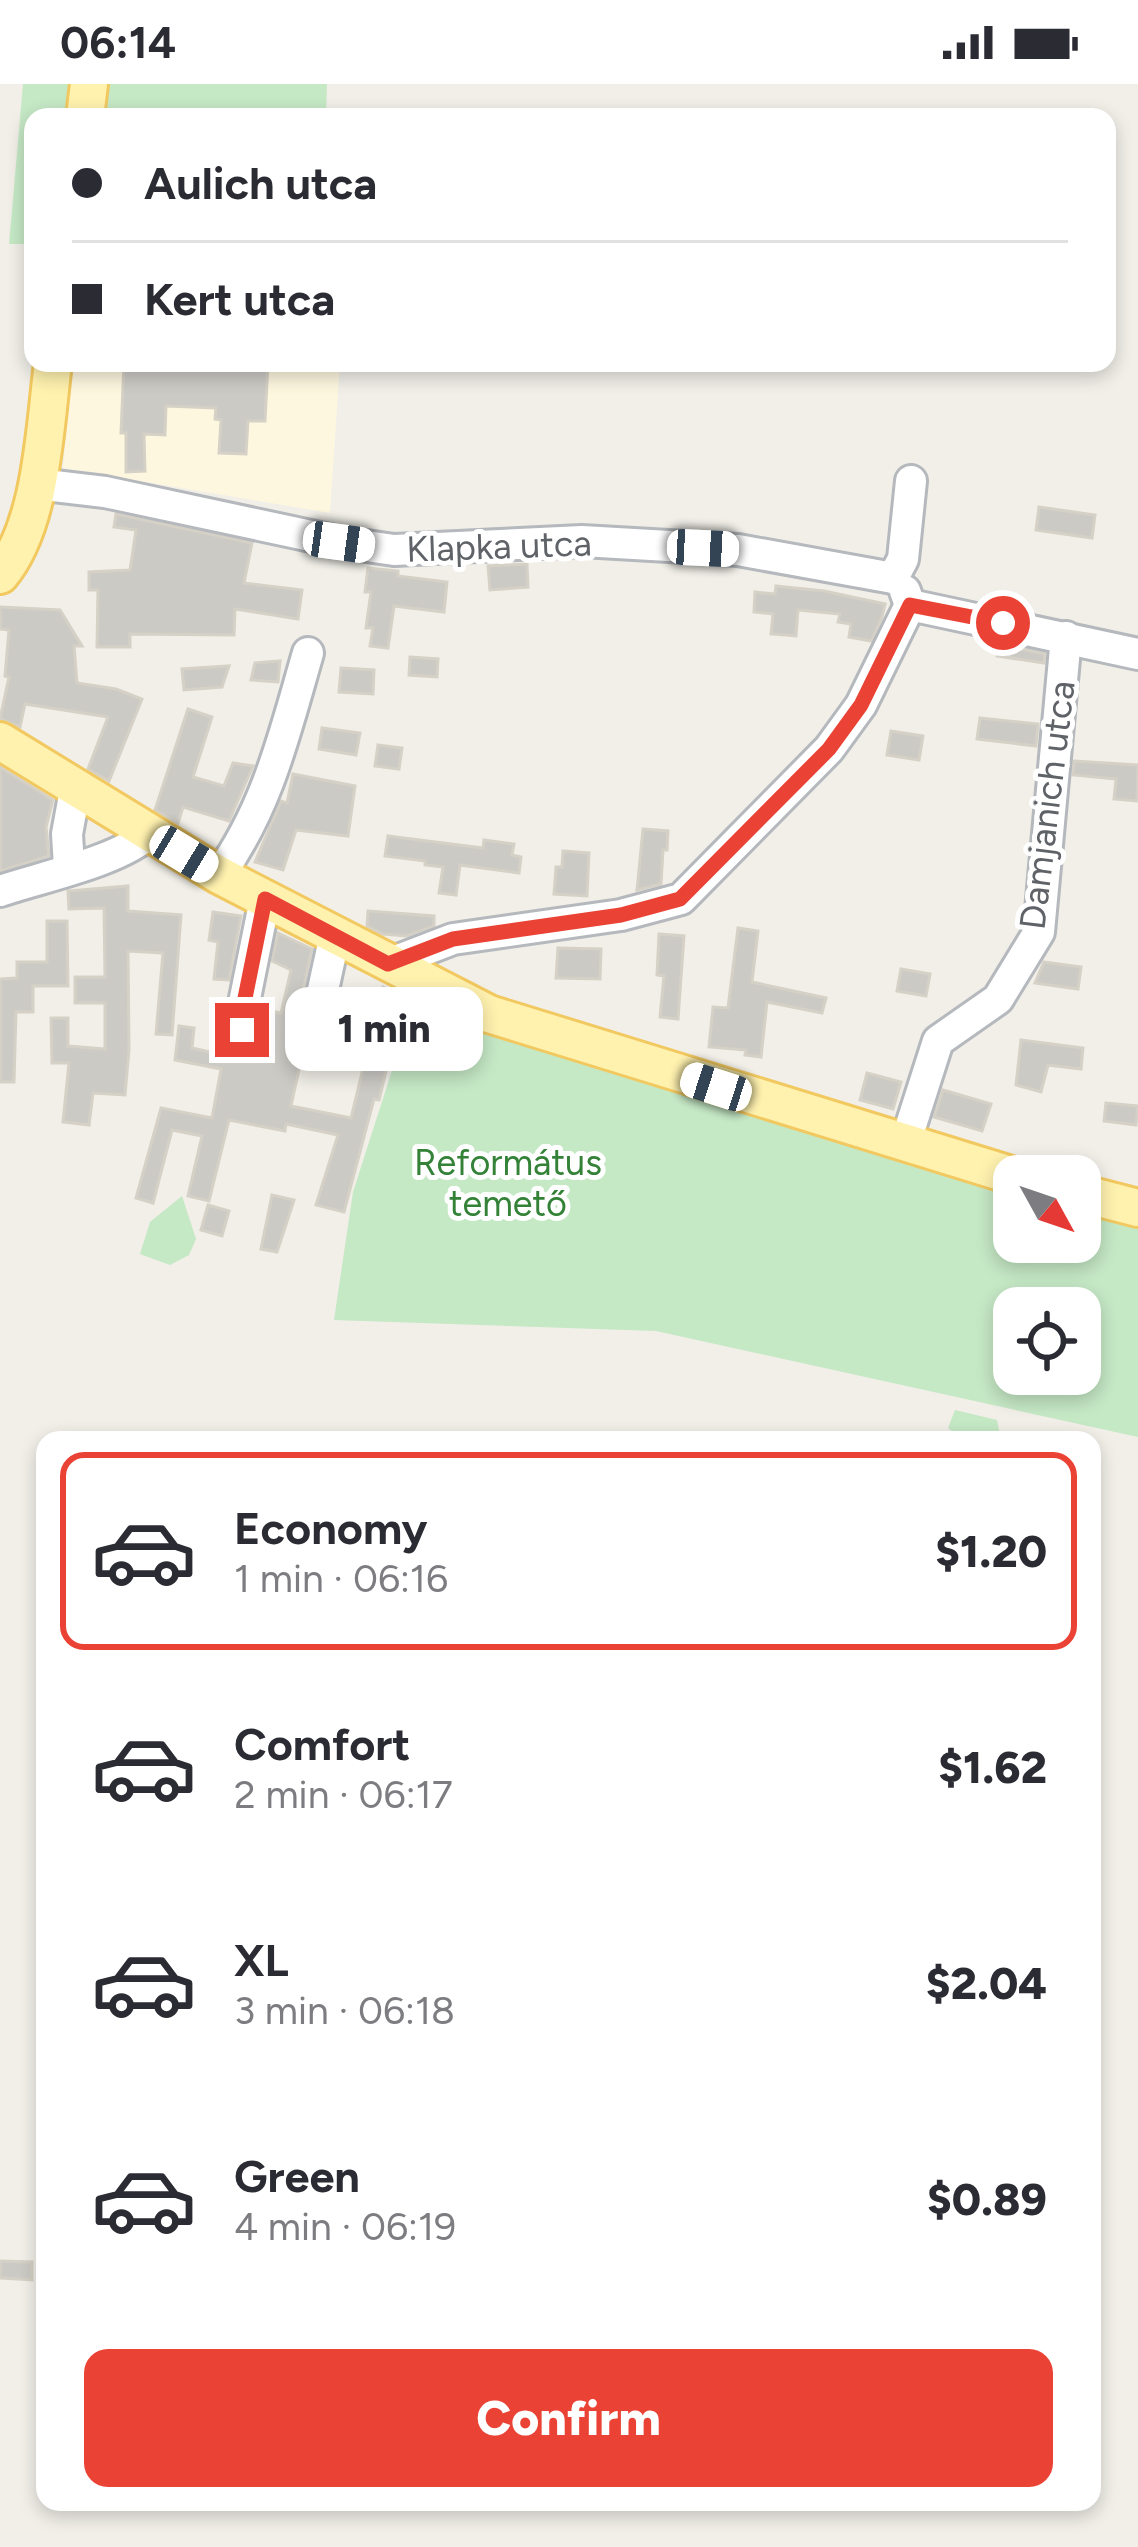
<!DOCTYPE html>
<html lang="en">
<head>
<meta charset="utf-8">
<style>
  :root { --surface:#fff; --page:#f2f2f3; --text:#2b2b33; --muted:#7c7c81; --line:#e1e1e2; --accent:#ea4335 }
  body { margin:0; font-family:Figtree,sans-serif; background:var(--page); color:var(--text); height:100vh; display:flex; flex-direction:column; font-size:45px; white-space:nowrap }
  * { box-sizing:border-box; margin:0 }
  p { font-size:39px; color:var(--muted) }
  .icon { flex:none; width:66px; height:66px; fill:none; stroke:currentColor; stroke-width:2; stroke-linecap:round; stroke-linejoin:round }
  .map { position:relative; flex:1; overflow:hidden }
  .drawer { position:absolute; left:36px; top:1347px; width:1065px; height:1080px; display:flex; flex-direction:column; background:var(--surface); border-radius:24px; box-shadow:0 6px 18px #0003 }
  .drawer>* { flex:none }
  .banner { position:absolute; left:24px; top:24px; width:1092px; height:264px; border-radius:24px; box-shadow:0 6px 18px #0003; display:grid; align-content:center; height:264px; padding:0 48px; background:var(--surface) }
  .needle { width:78px; rotate:130deg }
  .buttons { position:absolute; left:993px; top:1071px; display:grid; gap:24px }
  .buttons a { display:grid; place-items:center; width:108px; height:108px; border-radius:24px; background:var(--surface); box-shadow:0 6px 18px #0003; font-size:60px }
  .end { position:absolute; width:54px; height:54px; margin:-27px; border:15px solid #ea4335; background:#fff; box-shadow:0 0 0 6px #fff }
  .from { border-radius:50% }
  .bubble { position:absolute; height:84px; border-radius:24px; background:var(--surface); box-shadow:0 6px 18px #0003; font-size:39px; font-weight:800; line-height:84px; text-align:center }
  .car { position:absolute; width:36px; height:72px; margin:-36px -18px; border-radius:15px; box-shadow:0 0 9px 3px #0007; background:linear-gradient(#fff 24%,#345 0 40%,#fff 0 76%,#345 0 86%,#fff 0) }
  .banner b { display:flex; align-items:center; gap:42px; height:114px; font-size:45px }
  .banner b+b { border-top:3px solid var(--line) }
  .banner i { width:30px; height:30px; background:var(--text) }
  ul { padding:21px 0 0; list-style:none }
  li { display:flex; align-items:center; gap:36px; height:198px; margin:0 24px 18px; padding:0 24px; border:6px solid transparent; border-radius:24px }
  li div { flex:1 }
  li b { display:block; font-size:45px }
  li em { font-style:normal; font-weight:800 }
  li.selected { border-color:var(--accent) }
  li>.icon { width:108px; height:108px; stroke-width:1.5 }
  .cta { display:flex; gap:24px; margin-top:auto; padding:24px 48px }
  .cta a { flex:1; height:138px; border-radius:24px; background:var(--accent); color:#fff; font-size:48px; font-weight:800; line-height:138px; text-align:center }
  .status { display:flex; justify-content:space-between; align-items:center; height:84px; padding:0 60px; background:var(--surface); direction:ltr }
  .status svg { height:33px; fill:currentColor }
  .map>svg:first-child { display:block }
  .commercial { fill:#fef7e0 }
  .green { fill:#c5e8c5; fill-rule:evenodd }
  .building { fill:#cccac5; stroke:#d6d1c6; stroke-width:3 }
  .lines { fill:none; stroke-linecap:round; stroke-linejoin:round }
  .minor-casing { stroke:#b5b8bc; stroke-width:36 }
  .major-casing { stroke:#f2c960; stroke-width:42 }
  .minor { stroke:#fff; stroke-width:30 }
  .major { stroke:#fff2af; stroke-width:36 }
  .route { stroke:#ea4335; stroke-width:15 }
  .labels { text-anchor:middle; dominant-baseline:central; stroke-width:10; stroke-linejoin:round; paint-order:stroke }
  .street-label { font-size:36px; fill:#5f6368; stroke:#fff }
  .park-label { font-size:36px; fill:#348238; stroke:#fff }
</style>
</head>
<body>
<div class="status"><b>06:14</b><svg viewBox="0 0 49 12"><path d="M0 12V9h3v3zM5 12V6h3v6zM10 12V3h3v9zM15 12V0h3v12zM26 1h20v11H26zM47 4h2v5h-2z"/></svg></div>
<div class="map">
<svg width="1138" height="2463" viewBox="0 0 1138 2463">
  <rect width="100%" height="100%" fill="#f1efe8"/>
  <polygon class="commercial" points="73,279 340,279 330,429 63,384"/>
  <g class="green">
    <polygon points="23,0 327,0 326,33 33,33 33,160 9,160"/>
    <path d="M 415,915 L 724,1021 L 1014,1108 L 1014,1158 L 1080,1158 L 1080,1128 L 1138,1145 L 1138,1353 L 656,1247 L 334,1236 L 353,1108 ZM 1014,1224 L 1080,1224 L 1080,1290 L 1014,1290 Z"/>
    <polygon points="182,1112 196,1155 189,1171 170,1181 140,1170 150,1138"/>
    <polygon points="955,1326 997,1336 1001,1356 963,1356 948,1344"/>
  </g>
  <g class="building">
    <polygon points="124,279 268,279 265,337 248,337 246,370 219,369 221,336 215,335 216,324 166,322 165,351 144,350 145,387 126,388 126,349 121,349"/>
    <polygon points="1039,423 1095,431 1092,454 1036,446"/>
    <polygon points="116,430 252,459 244,499 302,506 298,535 235,525 234,551 130,550 130,563 97,563 98,506 89,506 89,488 130,486 136,446 114,443"/>
    <polygon points="527,480 528,503 490,506 488,482"/>
    <polygon points="368,484 398,487 398,492 447,498 444,528 394,522 388,564 370,562 373,544 366,544 371,508 365,508"/>
    <polygon points="776,502 824,507 885,520 882,533 871,557 849,553 851,540 838,538 840,530 798,526 796,552 771,550 773,530 754,528 755,508 775,510"/>
    <polygon points="0,523 60,526 82,562 74,562 77,599 116,605 142,615 109,697 88,685 108,633 25,620 20,643 0,635 9,593 5,592 9,546 0,545"/>
    <polygon points="999,560 1045,570 1044,579 997,572"/>
    <polygon points="410,573 438,575 437,593 409,591"/>
    <polygon points="280,577 278,598 251,596 255,579"/>
    <polygon points="229,582 222,603 184,606 182,585"/>
    <polygon points="341,584 374,586 373,610 339,608"/>
    <polygon points="188,625 212,633 193,693 224,702 233,679 253,682 229,737 183,723 178,739 155,726"/>
    <polygon points="980,634 1038,640 1036,662 977,655"/>
    <polygon points="322,644 360,649 356,671 319,665"/>
    <polygon points="891,647 923,652 919,676 887,671"/>
    <polygon points="378,661 402,664 399,685 375,682"/>
    <polygon points="1074,677 1138,681 1137,717 1114,715 1116,695 1073,691"/>
    <polygon points="0,683 53,716 46,743 49,772 0,787"/>
    <polygon points="293,690 355,702 348,752 296,746 283,786 255,778 281,717 287,719"/>
    <polygon points="643,745 668,747 667,766 663,766 661,800 637,806"/>
    <polygon points="388,752 483,764 484,756 514,760 512,771 521,773 519,789 460,781 456,811 439,809 443,783 425,781 425,777 385,772"/>
    <polygon points="563,767 589,769 587,812 554,810 556,783 562,783"/>
    <polygon points="128,802 128,827 181,831 172,951 156,950 163,869 128,867 129,966 125,1011 93,1009 89,1041 63,1038 69,979 52,979 51,934 68,934 68,962 105,965 105,919 75,919 75,893 105,893 104,824 69,825 68,807"/>
    <polygon points="368,827 434,832 434,842 407,852 383,850 367,842"/>
    <polygon points="213,828 241,832 229,896 214,895 218,858 209,856"/>
    <polygon points="47,837 67,837 68,902 33,902 33,928 16,928 14,998 0,998 0,895 17,894 17,878 47,878"/>
    <polygon points="738,844 758,847 752,898 826,914 822,929 767,918 761,973 745,971 746,966 709,963 713,923 728,924"/>
    <polygon points="278,849 312,865 293,952 294,963 302,972 291,1022 351,1034 367,968 330,962 339,922 375,932 383,903 404,912 379,1016 374,1015 344,1128 316,1121 338,1051 286,1040 285,1047 229,1036 209,1117 188,1112 202,1052 172,1046 153,1119 136,1114 161,1024 212,1034 221,985 175,976 179,942 194,944 192,964 255,978 271,967 272,954 262,940 266,926 281,929 291,886 272,877"/>
    <polygon points="659,850 684,852 678,935 660,933 664,892 657,891"/>
    <polygon points="558,864 601,865 600,895 556,894"/>
    <polygon points="1044,878 1081,883 1078,905 1035,899"/>
    <polygon points="901,885 930,890 926,912 897,907"/>
    <polygon points="1021,956 1083,964 1081,985 1048,981 1041,1008 1016,1001"/>
    <polygon points="867,989 901,998 893,1025 860,1016"/>
    <polygon points="943,1006 991,1020 982,1047 934,1033"/>
    <polygon points="1106,1019 1138,1022 1136,1041 1104,1037"/>
    <polygon points="272,1111 294,1116 277,1168 261,1165"/>
    <polygon points="208,1121 229,1127 222,1152 201,1146"/>
    <polygon points="0,2177 32,2178 32,2196 0,2194"/>
  </g>
  <g class="lines">
    <defs>
      <g id="minor">
        <polyline points="37,400 105,408 339,458 394,466 582,457 738,466 893,494"/>
        <polyline points="893,494 903,475 911,397"/>
        <polyline points="905,507 910,521 1138,570"/>
        <polyline points="69,783 67,750 76,701"/>
        <path d="M 219,791 C 268,723 285,648 308,569"/>
        <path d="M 0,807 C 41,793 120,777 149,749"/>
        <polyline points="388,880 453,855 621,831 681,815 829,665 861,621 910,521"/>
        <polyline points="312,956 335,851"/>
        <polyline points="253,959 242,946 241,934 265,815"/>
        <polyline points="905,1060 938,957 998,915 1039,848 1066,553"/>
      </g>
      <g id="major">
        <polyline points="85,33 89,0"/>
        <path d="M 0,491 C 42,442 45,342 53,279"/>
        <polyline points="0,657 219,791 489,930 1014,1092"/>
        <polyline points="1080,1109 1138,1124"/>
      </g>
    </defs>
    <use href="#minor" class="minor-casing"/>
    <use href="#major" class="major-casing"/>
    <use href="#minor" class="minor"/>
    <use href="#major" class="major"/>
  </g>
  <g class="lines">
    <polyline class="route" points="242,946 241,934 265,815 388,880 453,855 621,831 680,815 829,665 861,621 910,521 1003,539"/>
  </g>
  <g class="labels">
    <g class="street-label">
      <text transform="translate(499 462) rotate(-2)">Klapka utca</text>
      <text transform="translate(1047 721) rotate(-83)">Damjanich utca</text>
    </g>
    <g class="park-label">
      <text x="508" y="1078">Református<tspan x="508" dy="41">temető</tspan></text>
    </g>
  </g>
</svg>
<div class="buttons">
<a><svg class="needle" viewBox="-14 -14 28 28"><path d="M0-13l5 13h-10z" fill="#e53935"/><path d="M0 13l5-13h-10z" fill="#7c7c81"/></svg></a>
<a><svg class="icon" aria-label="locate" viewBox="0 0 24 24"><circle cx="12" cy="12" r="6"/><path d="M12 2v4M12 18v4M2 12h4M18 12h4"/></svg></a>
</div>
<i class="end from" style="left:1003px;top:539px"></i>
<i class="end" style="left:242px;top:946px"></i>
<div class="bubble" style="left:285px;top:903px;width:198px">1 min</div>
<i class="car" style="left:339px;top:458px;rotate:98deg"></i>
<i class="car" style="left:703px;top:464px;rotate:93deg"></i>
<i class="car" style="left:184px;top:770px;rotate:121deg"></i>
<i class="car" style="left:716px;top:1003px;rotate:288deg"></i>
<div class="banner">
<b><i class="from"></i>Aulich utca</b>
<b><i></i>Kert utca</b>
</div>
<section class="drawer">
<ul>
<li class="selected"><svg class="icon" aria-label="car" viewBox="0 0 24 24"><path d="M5 17H2v-5l4-1 3-4h7l3 4 3 1v5h-3M9 17h6M6 11h13"/><circle cx="7" cy="17" r="2"/><circle cx="17" cy="17" r="2"/></svg><div><b>Economy</b><p>1 min · 06:16</p></div><em>$1.20</em></li>
<li><svg class="icon" aria-label="car" viewBox="0 0 24 24"><path d="M5 17H2v-5l4-1 3-4h7l3 4 3 1v5h-3M9 17h6M6 11h13"/><circle cx="7" cy="17" r="2"/><circle cx="17" cy="17" r="2"/></svg><div><b>Comfort</b><p>2 min · 06:17</p></div><em>$1.62</em></li>
<li><svg class="icon" aria-label="car" viewBox="0 0 24 24"><path d="M5 17H2v-5l4-1 3-4h7l3 4 3 1v5h-3M9 17h6M6 11h13"/><circle cx="7" cy="17" r="2"/><circle cx="17" cy="17" r="2"/></svg><div><b>XL</b><p>3 min · 06:18</p></div><em>$2.04</em></li>
<li><svg class="icon" aria-label="car" viewBox="0 0 24 24"><path d="M5 17H2v-5l4-1 3-4h7l3 4 3 1v5h-3M9 17h6M6 11h13"/><circle cx="7" cy="17" r="2"/><circle cx="17" cy="17" r="2"/></svg><div><b>Green</b><p>4 min · 06:19</p></div><em>$0.89</em></li>
</ul>
<div class="cta"><a>Confirm</a></div>
</section>
</div>
</body>
</html>
